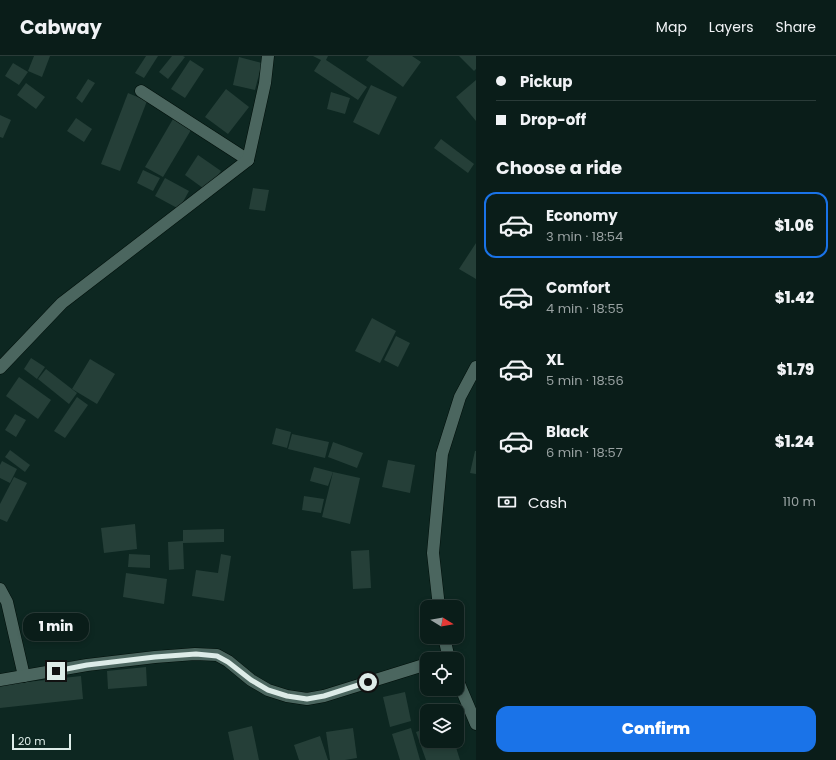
<!DOCTYPE html>
<html lang="en">
<head>
<meta charset="utf-8">
<style>
  :root { --surface:#0a1d19; --page:#132622; --text:#f1f3f6; --muted:#99a2a2; --line:#2a3b38; --accent:#1a73e8 }
  body { margin:0; font-family:Poppins,sans-serif; background:var(--page); color:var(--text); height:100vh; display:flex; flex-direction:column; font-size:15px; white-space:nowrap }
  * { box-sizing:border-box; margin:0 }
  p { font-size:13px; color:var(--muted) }
  .icon { flex:none; width:22px; height:22px; fill:none; stroke:currentColor; stroke-width:2; stroke-linecap:round; stroke-linejoin:round }
  .map { position:relative; flex:1; overflow:hidden }
  .drawer { display:flex; flex-direction:column; background:var(--surface); width:360px }
  .drawer>* { flex:none }
  .hud { display:grid; align-content:center; height:88px; padding:0 20px; background:var(--surface) }
  .needle { width:26px; rotate:101deg }
  .controls { position:absolute; left:420px; top:544px; display:grid; gap:8px }
  .controls a { display:grid; place-items:center; width:44px; height:44px; border-radius:8px; background:var(--surface); box-shadow:0 2px 6px #0003,0 0 0 1px var(--line); font-size:20px }
  .scale { position:absolute; left:12px; bottom:10px; width:59px; box-sizing:border-box; padding-left:4px; border:2px solid #ddece8; border-top:0; font-size:11px; line-height:14px; white-space:nowrap; color:#ddece8; -webkit-text-stroke:3px #0d2721; paint-order:stroke }
  .end { position:absolute; width:18px; height:18px; margin:-9px; border:5px solid #ddece8; background:#111; box-shadow:0 0 0 2px #111 }
  .from { border-radius:50% }
  .bubble { position:absolute; height:28px; border-radius:12px; background:var(--surface); box-shadow:0 2px 6px #0003,0 0 0 1px var(--line); font-size:13px; font-weight:800; line-height:28px; text-align:center }
  .hud b { display:flex; align-items:center; gap:14px; height:38px; font-size:15px }
  .hud b+b { border-top:1px solid var(--line) }
  .hud i { width:10px; height:10px; background:var(--text) }
  ul { padding:0; list-style:none }
  li { display:flex; align-items:center; gap:12px; height:66px; margin:0 8px 6px; padding:0 12px; border:2px solid transparent; border-radius:12px }
  li div { flex:1 }
  li b { display:block; font-size:15px }
  li em { font-style:normal; font-weight:800 }
  li.on { border-color:var(--accent) }
  li>.icon { width:36px; height:36px; stroke-width:1.5 }
  h2 { padding:0 20px; font-size:18px; line-height:48px }
  .pay { display:flex; align-items:center; gap:10px; height:44px; padding:0 20px; font-size:15px }
  .pay p { margin-inline-start:auto }
  .primary-button { display:flex; gap:8px; margin-top:auto; padding:8px 20px }
  .primary-button a { flex:1; height:46px; border-radius:12px; background:var(--accent); color:#fff; font-size:16px; font-weight:800; line-height:46px; text-align:center }
  header { display:flex; align-items:center; gap:24px; box-sizing:border-box; height:56px; padding:0 20px; background:var(--surface); border-bottom:1px solid var(--line) }
  header strong { font-size:19px }
  nav { display:flex; gap:22px; margin-inline-start:auto; font-size:14px }
  main { display:flex; flex:1; min-height:0 }
  .map>svg:first-child { display:block }
  .building { fill:#253f38 }
  .lines { fill:none; stroke-linecap:round; stroke-linejoin:round }
  .street-casing { stroke:#000f0a; stroke-width:13 }
  .street { stroke:#4b665f; stroke-width:12 }
  .route { stroke:#ddece8; stroke-width:5 }
</style>
</head>
<body>
<header>
<strong>Cabway</strong>
<nav><a>Map</a><a>Layers</a><a>Share</a></nav>
</header>
<main>
<div class="map">
<svg width="476" height="704" viewBox="0 0 476 704">
  <rect width="100%" height="100%" fill="#0d2721"/>
  <g class="building">
    <polygon points="34,0 50,0 42,21 28,15"/>
    <polygon points="146,0 158,0 144,22 135,17"/>
    <polygon points="172,0 183,0 185,1 168,23 159,16"/>
    <polygon points="313,0 328,0 326,4 367,31 358,44 314,15 321,4"/>
    <polygon points="369,0 412,0 421,6 403,31 366,4"/>
    <polygon points="459,0 476,0 476,13 474,15"/>
    <polygon points="239,1 262,7 255,34 233,29"/>
    <polygon points="190,4 204,13 185,42 171,33"/>
    <polygon points="13,7 28,16 19,29 5,20"/>
    <polygon points="88,23 95,27 82,47 76,42"/>
    <polygon points="476,24 476,65 456,41"/>
    <polygon points="26,27 45,41 36,53 17,39"/>
    <polygon points="371,29 397,41 379,79 353,66"/>
    <polygon points="226,33 249,51 228,78 205,61"/>
    <polygon points="331,36 350,42 345,58 327,53"/>
    <polygon points="128,37 147,45 120,115 101,108"/>
    <polygon points="0,59 11,64 3,82 0,81"/>
    <polygon points="76,62 92,73 84,86 67,75"/>
    <polygon points="173,63 191,74 163,121 145,111"/>
    <polygon points="441,83 474,108 468,117 434,92"/>
    <polygon points="198,99 221,115 207,135 185,119"/>
    <polygon points="143,114 160,122 153,135 137,127"/>
    <polygon points="165,122 189,135 179,153 155,140"/>
    <polygon points="253,132 269,134 265,155 249,153"/>
    <polygon points="476,187 476,223 459,213"/>
    <polygon points="372,262 396,275 380,307 355,295"/>
    <polygon points="396,280 410,287 398,311 384,304"/>
    <polygon points="31,302 45,311 37,323 24,313"/>
    <polygon points="90,303 115,318 97,348 72,333"/>
    <polygon points="46,313 77,337 69,348 38,323"/>
    <polygon points="19,321 51,344 38,363 6,340"/>
    <polygon points="77,341 88,349 65,382 54,375"/>
    <polygon points="15,358 26,364 16,381 5,374"/>
    <polygon points="276,372 291,376 287,392 272,388"/>
    <polygon points="292,378 329,386 325,402 288,393"/>
    <polygon points="333,386 363,397 357,412 328,401"/>
    <polygon points="10,394 30,409 25,416 5,401"/>
    <polygon points="475,395 476,395 476,418 470,417"/>
    <polygon points="388,404 415,409 410,437 382,431"/>
    <polygon points="2,405 17,413 10,427 0,422 0,409"/>
    <polygon points="314,411 333,416 328,430 310,425"/>
    <polygon points="333,416 360,422 350,468 322,461"/>
    <polygon points="14,421 27,427 7,466 0,463 0,448"/>
    <polygon points="304,440 324,443 321,457 302,454"/>
    <polygon points="135,468 137,493 104,497 101,472"/>
    <polygon points="224,473 224,486 183,487 184,513 169,514 168,486 183,485 183,474"/>
    <polygon points="369,494 371,532 353,533 351,495"/>
    <polygon points="129,498 150,499 150,512 128,511"/>
    <polygon points="221,498 231,500 224,545 192,540 196,514 218,517"/>
    <polygon points="126,517 167,523 164,548 123,541"/>
    <polygon points="146,611 147,630 108,633 107,615"/>
    <polygon points="81,620 83,643 0,652 0,629"/>
    <polygon points="405,636 411,665 390,671 383,641"/>
    <polygon points="252,670 259,704 234,704 228,676"/>
    <polygon points="353,672 357,702 345,704 330,704 326,676"/>
    <polygon points="411,672 420,704 400,704 392,678"/>
    <polygon points="427,672 427,685 454,685 460,704 426,704 416,676"/>
    <polygon points="320,680 328,704 299,704 294,689"/>
  </g>
  <g class="lines">
    <defs>
      <g id="street">
        <polyline points="141,35 248,104"/>
        <polyline points="0,312 62,247 248,104 265,27 268,0"/>
        <polyline points="0,533 7,546 24,620"/>
        <polyline points="439,551 433,497 442,398 460,341 476,311"/>
        <polyline points="444,581 449,603"/>
        <polyline points="457,623 476,668"/>
        <polyline points="0,624 87,609 155,601 195,598 217,599 228,605 251,624 268,634 287,640 307,643 324,640 427,608"/>
      </g>
    </defs>
    <use href="#street" class="street-casing"/>
    <use href="#street" class="street"/>
  </g>
  <g class="lines">
    <polyline class="route" points="56,615 87,609 155,601 196,598 217,600 228,606 251,624 268,634 287,640 307,643 324,640 368,626"/>
  </g>
</svg>
<div class="controls">
<a><svg class="needle" viewBox="-14 -14 28 28"><path d="M0-13l5 13h-10z" fill="#e53935"/><path d="M0 13l5-13h-10z" fill="#99a2a2"/></svg></a>
<a><svg class="icon" aria-label="locate" viewBox="0 0 24 24"><circle cx="12" cy="12" r="6"/><path d="M12 2v4M12 18v4M2 12h4M18 12h4"/></svg></a>
<a><svg class="icon" aria-label="layers" viewBox="0 0 24 24"><path d="M12 4l9 5-9 5-9-5zM3 14l9 5 9-5"/></svg></a>
</div>
<div class="scale">20 m</div>
<i class="end from" style="left:368px;top:626px"></i>
<i class="end" style="left:56px;top:615px"></i>
<div class="bubble" style="left:23px;top:557px;width:66px">1 min</div>
</div>
<section class="drawer">
<div class="hud">
<b><i class="from"></i>Pickup</b>
<b><i></i>Drop-off</b>
</div>
<h2>Choose a ride</h2>
<ul>
<li class="on"><svg class="icon" aria-label="car" viewBox="0 0 24 24"><path d="M5 17H2v-5l4-1 3-4h7l3 4 3 1v5h-3M9 17h6M6 11h13"/><circle cx="7" cy="17" r="2"/><circle cx="17" cy="17" r="2"/></svg><div><b>Economy</b><p>3 min · 18:54</p></div><em>$1.06</em></li>
<li><svg class="icon" aria-label="car" viewBox="0 0 24 24"><path d="M5 17H2v-5l4-1 3-4h7l3 4 3 1v5h-3M9 17h6M6 11h13"/><circle cx="7" cy="17" r="2"/><circle cx="17" cy="17" r="2"/></svg><div><b>Comfort</b><p>4 min · 18:55</p></div><em>$1.42</em></li>
<li><svg class="icon" aria-label="car" viewBox="0 0 24 24"><path d="M5 17H2v-5l4-1 3-4h7l3 4 3 1v5h-3M9 17h6M6 11h13"/><circle cx="7" cy="17" r="2"/><circle cx="17" cy="17" r="2"/></svg><div><b>XL</b><p>5 min · 18:56</p></div><em>$1.79</em></li>
<li><svg class="icon" aria-label="car" viewBox="0 0 24 24"><path d="M5 17H2v-5l4-1 3-4h7l3 4 3 1v5h-3M9 17h6M6 11h13"/><circle cx="7" cy="17" r="2"/><circle cx="17" cy="17" r="2"/></svg><div><b>Black</b><p>6 min · 18:57</p></div><em>$1.24</em></li>
</ul>
<div class="pay"><svg class="icon" aria-label="cash" viewBox="0 0 24 24"><path d="M3 7h18v10H3z"/><circle cx="12" cy="12" r="2"/></svg>Cash<p>110 m</p></div>
<div class="primary-button"><a>Confirm</a></div>
</section>
</main>
</body>
</html>
